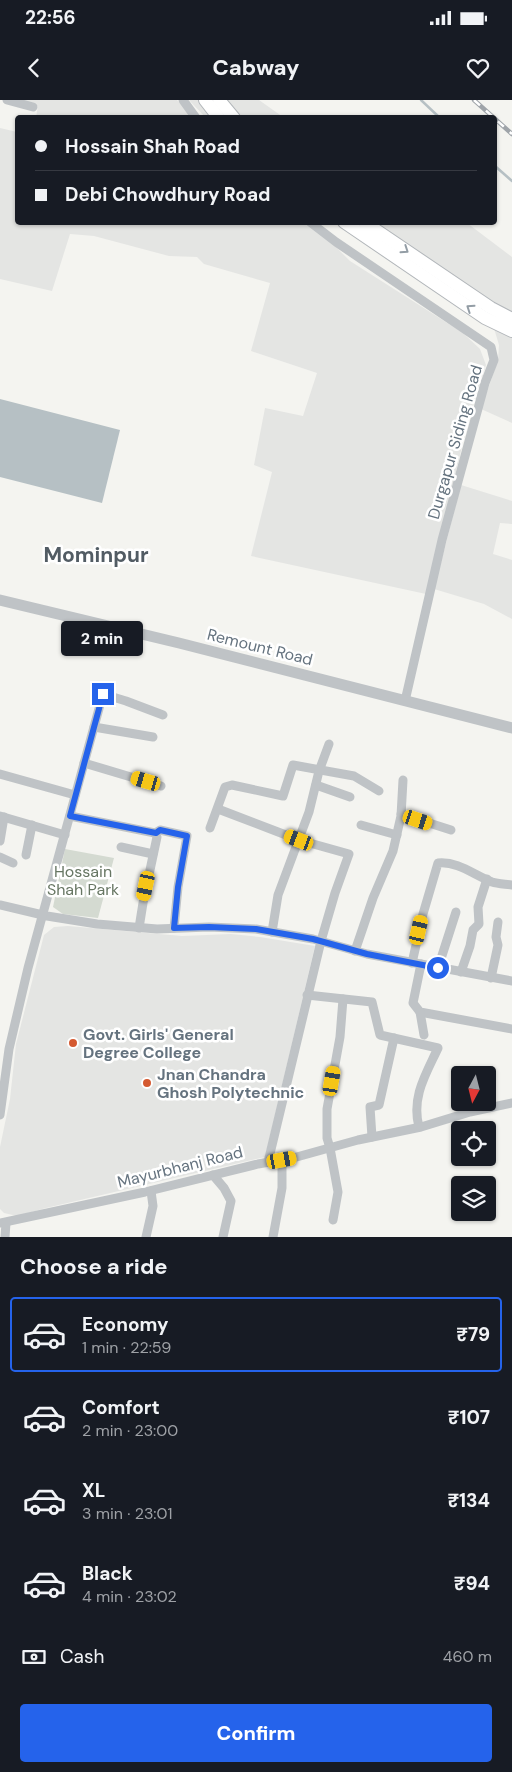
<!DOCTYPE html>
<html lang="en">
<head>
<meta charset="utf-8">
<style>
  :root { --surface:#171b24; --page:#242831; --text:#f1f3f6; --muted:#9ea1a6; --line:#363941; --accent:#2563eb }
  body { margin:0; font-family:"DM Sans",sans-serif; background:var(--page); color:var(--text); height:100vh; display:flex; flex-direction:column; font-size:19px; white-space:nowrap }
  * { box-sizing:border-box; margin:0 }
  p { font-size:16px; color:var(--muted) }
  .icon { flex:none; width:28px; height:28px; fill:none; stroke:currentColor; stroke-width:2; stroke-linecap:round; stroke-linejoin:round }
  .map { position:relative; height:1137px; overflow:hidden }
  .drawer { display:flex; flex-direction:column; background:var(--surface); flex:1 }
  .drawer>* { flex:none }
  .top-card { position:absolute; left:15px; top:15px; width:482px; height:110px; border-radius:5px; box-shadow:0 1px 4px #0004; display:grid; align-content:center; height:110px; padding:0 20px; background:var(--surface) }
  .needle { width:32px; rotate:187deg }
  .controls { position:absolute; left:451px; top:966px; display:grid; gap:10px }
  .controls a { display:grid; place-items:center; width:45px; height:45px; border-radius:5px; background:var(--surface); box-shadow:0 1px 4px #0004; font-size:25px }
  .end { position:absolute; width:22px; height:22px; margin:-11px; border:6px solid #2563eb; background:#fff; box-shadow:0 0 0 2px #fff }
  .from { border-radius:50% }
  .bubble { position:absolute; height:35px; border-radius:5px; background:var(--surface); box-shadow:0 1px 4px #0004; font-size:16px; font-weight:800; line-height:35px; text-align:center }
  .car { position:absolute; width:15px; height:30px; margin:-15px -8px; border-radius:6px; box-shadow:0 0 4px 1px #0007; background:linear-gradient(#f5c518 24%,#345 0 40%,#f5c518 0 76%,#345 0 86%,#f5c518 0) }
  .top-card b { display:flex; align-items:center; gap:18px; height:48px; font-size:19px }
  .top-card b+b { border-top:1px solid var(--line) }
  .top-card i { width:12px; height:12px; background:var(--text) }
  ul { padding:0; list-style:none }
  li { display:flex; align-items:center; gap:15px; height:75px; margin:0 10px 8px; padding:0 10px; border:2px solid transparent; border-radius:5px }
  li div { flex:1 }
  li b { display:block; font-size:19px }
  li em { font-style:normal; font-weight:800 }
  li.active { border-color:var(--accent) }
  li>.icon { width:45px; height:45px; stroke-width:1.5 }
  h2 { padding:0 20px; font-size:22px; line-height:60px }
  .pay { display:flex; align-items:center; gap:12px; height:55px; padding:0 20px; font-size:19px }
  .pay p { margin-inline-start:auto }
  .action { display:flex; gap:10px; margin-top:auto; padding:10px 20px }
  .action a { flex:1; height:58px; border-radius:5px; background:var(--accent); color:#fff; font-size:20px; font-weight:800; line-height:58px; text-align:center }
  .status { display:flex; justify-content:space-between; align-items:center; height:35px; padding:0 25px; background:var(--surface); direction:ltr }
  .status svg { height:14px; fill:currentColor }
  header { display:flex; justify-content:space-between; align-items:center; height:65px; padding:0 20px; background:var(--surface); font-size:22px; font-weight:800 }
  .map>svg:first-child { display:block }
  .built { fill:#e4e5e3 }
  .green { fill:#d4dad1 }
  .water { fill:#b6c0c4 }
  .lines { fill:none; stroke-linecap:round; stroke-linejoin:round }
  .stream { stroke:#b6c0c4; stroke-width:2.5 }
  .secondary-casing { stroke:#b2b6ba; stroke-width:14 }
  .minor { stroke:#bfc3c6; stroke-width:9 }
  .tertiary { stroke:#bfc3c6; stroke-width:11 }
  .secondary { stroke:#fff; stroke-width:12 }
  .rail-casing { stroke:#9fa4a9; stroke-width:4.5 }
  .rail { stroke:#fff; stroke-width:2.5; stroke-dasharray:8; stroke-linecap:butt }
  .oneway { stroke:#939da5 }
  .route { stroke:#2563eb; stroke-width:6 }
  .poi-dot { fill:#d45930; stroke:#fff; stroke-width:2 }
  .labels { text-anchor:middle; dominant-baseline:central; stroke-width:5; stroke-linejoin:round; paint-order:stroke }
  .street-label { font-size:16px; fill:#65737f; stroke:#fff }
  .park-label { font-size:16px; fill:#677663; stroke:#fff }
  .poi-label { font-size:16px; font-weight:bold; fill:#65737f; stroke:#fff; text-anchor:start }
  .district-label { font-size:21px; font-weight:bold; fill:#525c64; stroke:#fff }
</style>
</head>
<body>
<div class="status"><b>22:56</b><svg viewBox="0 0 49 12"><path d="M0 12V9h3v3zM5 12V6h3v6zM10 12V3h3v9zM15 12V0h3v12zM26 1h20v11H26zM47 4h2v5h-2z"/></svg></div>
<header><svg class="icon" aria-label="back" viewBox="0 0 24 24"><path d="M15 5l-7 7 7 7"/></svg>Cabway<svg class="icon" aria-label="heart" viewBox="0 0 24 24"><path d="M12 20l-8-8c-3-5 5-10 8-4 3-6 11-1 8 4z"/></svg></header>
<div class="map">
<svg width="512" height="1137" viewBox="0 0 512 1137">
  <rect width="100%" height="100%" fill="#f4f4f0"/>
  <g class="built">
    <polygon points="16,0 177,0 194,17 36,17 38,6"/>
    <polygon points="189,0 259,0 283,17 205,17"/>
    <polygon points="0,28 17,32 18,122 307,123 335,146 350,161 463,233 480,249 486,265 469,318 426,494 251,456 272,372 254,365 265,308 303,316 317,273 251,251 270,183 204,164 197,157 169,156 94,136 70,134 52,191 0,179"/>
    <polygon points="336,123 467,123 512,157 512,323 481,309 498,260 499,245 493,225"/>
    <polygon points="461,385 512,401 512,424 500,423 493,454 512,460 512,519 484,504 434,489"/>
    <polygon points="68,826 182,836 231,834 260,837 315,846 265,1057 46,1108 17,1116 4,1113 0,1109 0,1047 10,999 16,944 44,835 54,827"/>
  </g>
  <polygon class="green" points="65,749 114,758 98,818 63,814 53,807"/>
  <polygon class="water" points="0,299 120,330 102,403 0,377"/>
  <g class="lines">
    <g class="stream">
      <polyline points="421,0 440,18"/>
      <polyline points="495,66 512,81"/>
    </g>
    <defs>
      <g id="secondary">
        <polyline points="205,0 219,18"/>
        <polyline points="219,0 234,18"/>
        <polyline points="344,122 485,218 512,231"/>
        <polyline points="364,122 491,208 512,219"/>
      </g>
    </defs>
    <use href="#secondary" class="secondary-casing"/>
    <g class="minor">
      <polyline points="7,0 33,7"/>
      <polyline points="183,0 196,18"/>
      <polyline points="310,122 336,142 491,247 494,260 485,283 442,440 405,601"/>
      <polyline points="94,627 153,637"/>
      <polyline points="84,663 161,686"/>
      <polyline points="0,674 75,695"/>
      <polyline points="316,685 350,697"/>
      <polyline points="218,709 299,740 349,754 335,793 321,841 268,1062"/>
      <polyline points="401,714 451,730"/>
      <polyline points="0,716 65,735"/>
      <polyline points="70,716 155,733 160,730 187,736 178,787 174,828"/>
      <polyline points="361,725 397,735"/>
      <polyline points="210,728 225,687 232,685 283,696 293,665 354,676 379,691"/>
      <polyline points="0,741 4,717"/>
      <polyline points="121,747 153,754"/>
      <polyline points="26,755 32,725"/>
      <polyline points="0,757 13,763"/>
      <polyline points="0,805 47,816 97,824 157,829 209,827 256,829 313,839 367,854 512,881"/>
      <polyline points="139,828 143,803 157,737 155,733"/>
      <polyline points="272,832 278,795 309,712 319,671 329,644"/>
      <polyline points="355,851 373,798 393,751 401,716 403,680"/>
      <path d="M 412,863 L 423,814 L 438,763 C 458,761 474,775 492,782 C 498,784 506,784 512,785"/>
      <polyline points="421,864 413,903 420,912 512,929"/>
      <polyline points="438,868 456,812"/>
      <polyline points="461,872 470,846 473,830 479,824 478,807 487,779"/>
      <polyline points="491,878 498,845 496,837 498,822"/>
      <path d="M 307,895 L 372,902 L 380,935 L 438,948 C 426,974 411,997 419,1027"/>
      <polyline points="420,912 424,935"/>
      <polyline points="0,1015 9,949 28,868 103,594 126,601 163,615"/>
      <polyline points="372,1037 370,1007 379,1005 394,938"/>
      <polyline points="213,1075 224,1088 231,1101 223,1137"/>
      <polyline points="333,1120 338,1092 330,1048 327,1038 327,1009 340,937 343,899"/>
      <polyline points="0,1123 145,1092 258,1064 293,1058 358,1040 421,1027 470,1012 512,1003"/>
      <polyline points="5,1137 6,1123"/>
      <polyline points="146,1137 153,1106 151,1091"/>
      <polyline points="273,1137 282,1088 282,1060"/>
    </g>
    <polyline class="tertiary" points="0,500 179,543 512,628"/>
    <use href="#secondary" class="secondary"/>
    <defs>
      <polyline id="rail" points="474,0 512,34"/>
    </defs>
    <use href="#rail" class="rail-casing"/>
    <use href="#rail" class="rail"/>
  </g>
  <defs><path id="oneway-chevron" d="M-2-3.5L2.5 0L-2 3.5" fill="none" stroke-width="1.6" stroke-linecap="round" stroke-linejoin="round" transform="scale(1.25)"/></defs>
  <g class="oneway">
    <use href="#oneway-chevron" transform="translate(405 150) rotate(34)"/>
    <use href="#oneway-chevron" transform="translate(470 208) rotate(-146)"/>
  </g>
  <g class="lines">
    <polyline class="route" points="103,594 70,716 156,733 160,730 187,736 178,787 174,828 209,827 256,829 313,839 367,854 438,868"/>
  </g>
  <g class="poi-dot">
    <circle cx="73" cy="943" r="5"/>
    <circle cx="147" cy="983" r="5"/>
  </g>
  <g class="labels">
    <g class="street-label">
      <text transform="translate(455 342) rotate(-74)">Durgapur Siding Road</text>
      <text transform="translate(260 547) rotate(14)">Remount Road</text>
      <text transform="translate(180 1067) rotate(-14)">Mayurbhanj Road</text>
    </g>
    <g class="park-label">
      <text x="83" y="771">Hossain<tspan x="83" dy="18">Shah Park</tspan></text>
    </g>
    <g class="poi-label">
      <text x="83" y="934">Govt. Girls' General<tspan x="83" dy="18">Degree College</tspan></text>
      <text x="157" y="974">Jnan Chandra<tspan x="157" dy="18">Ghosh Polytechnic</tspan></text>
    </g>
    <g class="district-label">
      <text x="96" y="455">Mominpur</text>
    </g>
  </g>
</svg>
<div class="controls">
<a><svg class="needle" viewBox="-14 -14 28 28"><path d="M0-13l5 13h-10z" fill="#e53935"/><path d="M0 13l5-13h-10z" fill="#9ea1a6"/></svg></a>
<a><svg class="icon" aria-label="locate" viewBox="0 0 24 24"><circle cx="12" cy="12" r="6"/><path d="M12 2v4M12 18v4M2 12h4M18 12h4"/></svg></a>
<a><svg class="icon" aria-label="layers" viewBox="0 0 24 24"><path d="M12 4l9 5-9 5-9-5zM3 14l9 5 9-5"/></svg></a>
</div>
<i class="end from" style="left:438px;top:868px"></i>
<i class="end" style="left:103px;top:594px"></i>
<div class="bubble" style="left:61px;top:521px;width:82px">2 min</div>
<i class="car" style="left:146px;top:681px;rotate:286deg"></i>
<i class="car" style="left:418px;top:720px;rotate:108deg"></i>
<i class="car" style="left:299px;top:740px;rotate:291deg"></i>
<i class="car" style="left:146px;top:786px;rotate:192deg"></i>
<i class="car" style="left:419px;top:830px;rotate:13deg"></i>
<i class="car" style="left:332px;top:981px;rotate:10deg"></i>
<i class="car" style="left:282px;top:1060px;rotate:80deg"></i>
<div class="top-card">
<b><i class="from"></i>Hossain Shah Road</b>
<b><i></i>Debi Chowdhury Road</b>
</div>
</div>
<section class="drawer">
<h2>Choose a ride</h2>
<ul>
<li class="active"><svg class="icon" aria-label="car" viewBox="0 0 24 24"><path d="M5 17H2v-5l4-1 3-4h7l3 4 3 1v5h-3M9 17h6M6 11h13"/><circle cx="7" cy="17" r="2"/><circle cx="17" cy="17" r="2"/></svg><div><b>Economy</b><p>1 min · 22:59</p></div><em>₹79</em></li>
<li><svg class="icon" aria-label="car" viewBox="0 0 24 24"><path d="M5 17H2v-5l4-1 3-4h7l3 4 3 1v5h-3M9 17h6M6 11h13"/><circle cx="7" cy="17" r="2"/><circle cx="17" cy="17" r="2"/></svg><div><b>Comfort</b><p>2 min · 23:00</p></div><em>₹107</em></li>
<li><svg class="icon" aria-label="car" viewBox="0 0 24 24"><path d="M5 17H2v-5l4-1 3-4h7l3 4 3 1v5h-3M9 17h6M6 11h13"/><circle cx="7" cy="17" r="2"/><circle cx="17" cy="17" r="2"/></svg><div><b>XL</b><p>3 min · 23:01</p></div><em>₹134</em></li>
<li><svg class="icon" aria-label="car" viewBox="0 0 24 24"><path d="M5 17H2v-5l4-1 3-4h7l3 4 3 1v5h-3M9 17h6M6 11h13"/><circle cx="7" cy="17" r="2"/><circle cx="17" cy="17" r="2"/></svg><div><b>Black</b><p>4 min · 23:02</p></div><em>₹94</em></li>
</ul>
<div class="pay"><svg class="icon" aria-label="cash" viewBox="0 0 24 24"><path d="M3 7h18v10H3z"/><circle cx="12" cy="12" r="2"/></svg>Cash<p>460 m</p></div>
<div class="action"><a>Confirm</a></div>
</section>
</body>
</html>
